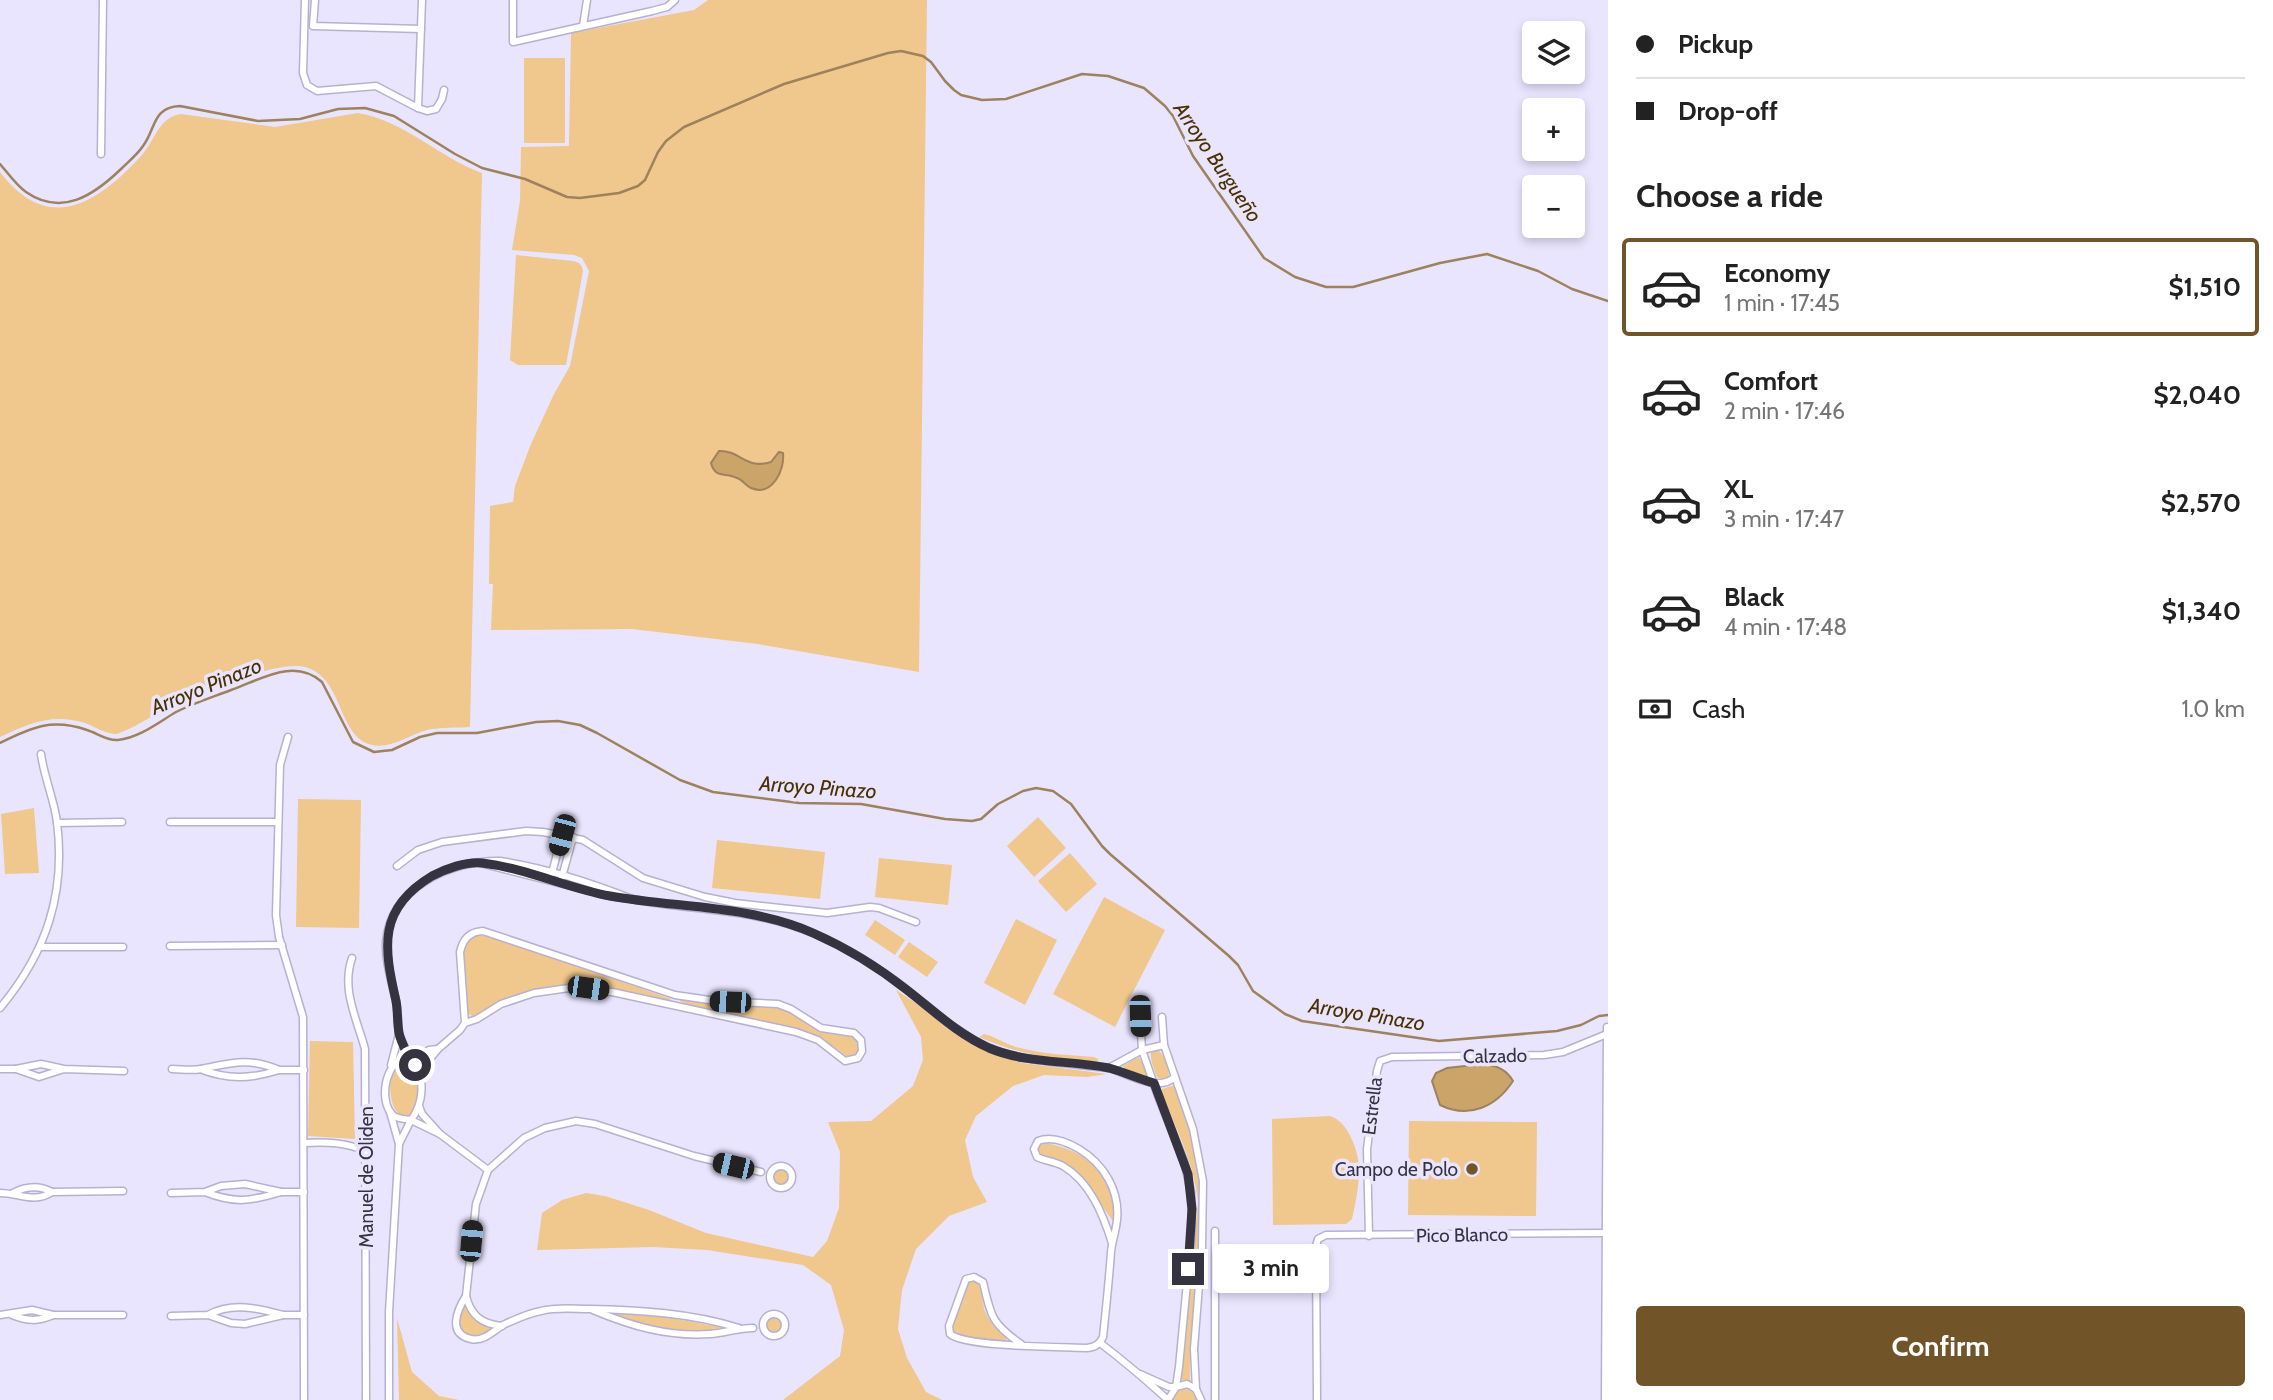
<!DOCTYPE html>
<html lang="en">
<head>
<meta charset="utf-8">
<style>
  :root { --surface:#fff; --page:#f6f6f6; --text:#222; --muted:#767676; --line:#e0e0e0; --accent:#715428 }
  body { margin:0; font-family:Cabin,sans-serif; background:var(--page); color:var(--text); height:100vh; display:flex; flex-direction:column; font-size:26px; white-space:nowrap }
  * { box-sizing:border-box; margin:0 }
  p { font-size:23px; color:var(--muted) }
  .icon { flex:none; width:38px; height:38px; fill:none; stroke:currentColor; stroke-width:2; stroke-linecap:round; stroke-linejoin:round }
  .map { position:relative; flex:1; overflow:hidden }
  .drawer { display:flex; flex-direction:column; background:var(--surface); width:665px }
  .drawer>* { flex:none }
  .hud { display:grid; align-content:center; height:154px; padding:0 28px; background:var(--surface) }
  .fabs { position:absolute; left:1522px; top:21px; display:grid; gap:14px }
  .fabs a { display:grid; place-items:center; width:63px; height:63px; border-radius:7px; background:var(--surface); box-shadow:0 4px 10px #0003; font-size:35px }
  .end { position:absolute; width:32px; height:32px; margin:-16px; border:9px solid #35333f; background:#fff; box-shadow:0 0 0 4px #fff }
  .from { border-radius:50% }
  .bubble { position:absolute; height:49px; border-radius:7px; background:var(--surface); box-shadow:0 4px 10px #0003; font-size:23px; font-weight:700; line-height:49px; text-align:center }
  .car { position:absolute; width:21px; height:42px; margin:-21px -10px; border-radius:9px; box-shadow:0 0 5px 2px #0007; background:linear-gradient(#222 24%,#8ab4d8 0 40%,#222 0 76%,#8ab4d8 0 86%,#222 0) }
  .hud b { display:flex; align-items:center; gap:24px; height:66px; font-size:26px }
  .hud b+b { border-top:2px solid var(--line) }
  .hud i { width:18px; height:18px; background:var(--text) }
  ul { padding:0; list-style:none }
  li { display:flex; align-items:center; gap:21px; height:98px; margin:0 14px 10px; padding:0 14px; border:4px solid transparent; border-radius:7px }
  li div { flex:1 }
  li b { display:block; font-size:26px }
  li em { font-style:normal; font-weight:700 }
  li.current { border-color:var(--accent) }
  li>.icon { width:63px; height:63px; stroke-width:1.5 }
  h2 { padding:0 28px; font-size:32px; line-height:84px }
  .pay { display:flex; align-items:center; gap:18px; height:77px; padding:0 28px; font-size:26px }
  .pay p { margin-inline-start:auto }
  .button { display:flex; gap:14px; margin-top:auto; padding:14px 28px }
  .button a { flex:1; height:80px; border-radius:7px; background:var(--accent); color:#fff; font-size:28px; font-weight:700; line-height:80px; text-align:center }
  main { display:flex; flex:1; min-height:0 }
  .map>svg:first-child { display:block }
  .green { fill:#f0c78c }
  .water { fill:#cba46a; stroke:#9e825d; stroke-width:2 }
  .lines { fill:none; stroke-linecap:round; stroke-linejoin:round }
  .stream { stroke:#9e825d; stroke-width:2.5 }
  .street-casing { stroke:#b6b1d0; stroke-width:9 }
  .street { stroke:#fff; stroke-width:6 }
  .route { stroke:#35333f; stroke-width:9 }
  .poi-dot { fill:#715428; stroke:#e9e5ff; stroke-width:2.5 }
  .labels { text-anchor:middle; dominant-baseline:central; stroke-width:7; stroke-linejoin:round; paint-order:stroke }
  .street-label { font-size:19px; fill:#35333f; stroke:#e9e5ff }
  .poi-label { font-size:19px; fill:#35333f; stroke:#e9e5ff; text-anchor:end }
  .water-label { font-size:21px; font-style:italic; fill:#4b3100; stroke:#e9e5ff }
</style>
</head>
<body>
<main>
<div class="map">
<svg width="1608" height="1400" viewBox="0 0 1608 1400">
  <rect width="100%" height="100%" fill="#e9e5ff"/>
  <g class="green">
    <polygon points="708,0 927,0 919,672 758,644 632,629 491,630 493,584 489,584 490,506 513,502 515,486 531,444 554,394 570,366 589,271 582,258 574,255 512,250 520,201 521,147 569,146 571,33 694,10"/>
    <rect x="524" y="58" width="41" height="85"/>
    <path d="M 358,113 C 405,121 438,157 482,173 L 470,727 C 456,728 441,727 427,730 C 408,735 392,749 372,745 C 337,737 344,677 305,667 C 274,660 194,696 164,710 C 148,718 134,728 117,734 C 105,734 96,727 85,723 C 53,713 29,723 0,737 L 0,172 C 49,236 98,203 142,155 C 155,140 159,117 181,114 L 275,127 Z"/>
    <path d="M 516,255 L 573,261 C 579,262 582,265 583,271 L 566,365 L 518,365 L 510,360 Z"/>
    <polygon points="298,799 361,800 359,928 296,927"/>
    <polygon points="34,808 39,873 5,874 1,814"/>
    <polygon points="1038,817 1066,848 1034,877 1007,846"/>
    <polygon points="717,840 825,852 820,899 712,888"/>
    <polygon points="1070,853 1097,884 1066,912 1038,881"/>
    <polygon points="879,858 952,865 948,905 875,897"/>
    <polygon points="1104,897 1165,930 1115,1027 1053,994"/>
    <polygon points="1016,919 1057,940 1025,1005 984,983"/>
    <polygon points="875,920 905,940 895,955 865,935"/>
    <path d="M 478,935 L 490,936 L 671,999 L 670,1001 C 588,980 550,976 473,1016 L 470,1015 L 468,1013 C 467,997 461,958 465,946 C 468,940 473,938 478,935 Z"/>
    <polygon points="909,942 938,962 927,977 898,957"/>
    <polygon points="896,990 987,1050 1022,1063 1107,1074 1087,1077 1044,1075 1013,1086 976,1116 965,1140 973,1177 987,1202 949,1216 916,1249 902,1290 898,1329 907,1358 926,1392 942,1400 783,1400 840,1356 844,1330 831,1285 803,1265 707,1250 653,1247 537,1250 542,1213 562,1200 586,1193 605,1196 649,1210 706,1233 813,1257 827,1241 839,1208 840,1152 828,1122 871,1121 913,1086 923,1060 921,1037"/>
    <polygon points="682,998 721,1005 780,1008 829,1034 856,1037 860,1048 857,1053 849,1058 819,1036 691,1007 680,1001"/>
    <path d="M 984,1034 C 996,1037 1004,1043 1016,1047 C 1041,1054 1068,1055 1094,1057 L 1098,1059 L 1098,1062 C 1057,1060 1017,1054 979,1037 Z"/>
    <polygon points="310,1041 353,1042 355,1139 308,1136"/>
    <path d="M 1156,1049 C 1165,1053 1168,1067 1169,1076 L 1163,1080 L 1157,1077 C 1154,1069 1150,1060 1151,1051 Z"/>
    <polygon points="1139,1057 1147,1074 1146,1077 1124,1068 1123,1066"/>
    <path d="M 407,1063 L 415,1069 C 419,1085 419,1096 414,1112 C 394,1127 388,1094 391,1080 C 392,1073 396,1069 400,1064 Z"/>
    <path d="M 1172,1086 L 1175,1086 C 1185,1116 1196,1147 1199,1179 C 1206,1247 1188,1314 1190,1382 L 1180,1380 L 1184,1360 L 1198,1201 C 1194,1162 1176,1129 1162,1094 L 1162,1089 Z"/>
    <path d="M 1329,1116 C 1345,1119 1355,1143 1358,1159 C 1361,1177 1356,1201 1352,1219 L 1346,1224 L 1273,1225 L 1272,1119 Z"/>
    <polygon points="1409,1121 1537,1122 1536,1216 1408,1215"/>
    <path d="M 1046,1143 C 1089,1151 1118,1178 1115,1224 L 1095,1196 L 1062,1163 L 1040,1156 L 1037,1152 L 1039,1146 Z"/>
    <circle cx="781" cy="1177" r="8"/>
    <path d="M 973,1280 C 985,1286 981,1300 985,1311 C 990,1323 998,1330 1007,1338 L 1004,1342 L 967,1339 L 954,1333 L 953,1326 L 966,1287 L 968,1282 Z"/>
    <path d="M 466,1305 C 473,1317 480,1324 494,1329 C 472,1343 458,1338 460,1311 Z"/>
    <path d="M 612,1313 L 652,1315 L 727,1328 L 725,1330 C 688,1333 644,1333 612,1313 Z"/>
    <circle cx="774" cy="1324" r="8"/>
    <polygon points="397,1318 412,1372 439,1396 459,1400 399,1400"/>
    <polygon points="1183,1388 1194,1393 1198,1400 1171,1400 1179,1389"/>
  </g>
  <g class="water">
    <path d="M 719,451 C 740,450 746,470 771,462 L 779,452 L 783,453 C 785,470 772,497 751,488 C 746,486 743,480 737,478 C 726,472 715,479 711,463 Z"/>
    <path d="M 1483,1064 C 1496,1065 1507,1070 1513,1081 C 1496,1107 1469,1119 1440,1105 L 1432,1081 L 1436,1073 L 1447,1068 Z"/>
  </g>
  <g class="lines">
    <g class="stream">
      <path d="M 0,164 C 8,173 16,185 26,192 C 62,217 94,195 121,169 C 128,162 137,155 143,146 C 156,129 152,107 180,106 L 258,121 L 300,119 L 338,109 L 365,108 L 394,116 L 455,154 L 482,168 L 525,179 L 567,197 L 580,198 L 619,193 L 638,186 L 645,180 L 658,152 L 666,141 L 684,127 L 784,84 L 888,53 L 901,51 L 923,56 L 931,62 L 945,81 L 954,90 L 961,95 L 982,100 L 1006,99 L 1082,74 L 1108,76 L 1144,88 L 1165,106 L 1173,116 L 1193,156 L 1264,258 L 1295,277 L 1326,287 L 1353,287 L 1440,263 L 1487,254 L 1538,271 L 1572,289 L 1608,301"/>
      <path d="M 0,743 C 32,727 52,718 87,730 C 97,733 107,741 118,740 C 139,738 159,722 176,712 C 194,703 213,697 231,690 C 260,680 294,657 322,682 L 353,742 L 374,752 L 392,750 L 420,737 L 437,733 L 477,733 L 536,722 L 558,721 L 580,725 L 597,733 L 680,780 L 713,792 L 799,803 L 861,804 L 945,819 L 972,821 L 981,819 L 998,804 L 1023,791 L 1036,788 L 1053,791 L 1071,804 L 1102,846 L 1110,854 L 1229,956 L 1238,965 L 1253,991 L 1285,1014 L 1302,1021 L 1439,1041 L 1557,1031 L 1581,1025 L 1599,1016 L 1608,1015"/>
    </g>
    <defs>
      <g id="street">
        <polyline points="305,0 303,73 307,85 317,91 376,86 418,108"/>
        <polyline points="315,0 313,26 421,29"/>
        <polyline points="422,0 418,108 427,111 436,109 442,99 444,90"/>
        <polyline points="513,0 513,42 652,11 667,7 675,0"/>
        <polyline points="583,26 587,0"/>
        <polyline points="101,154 103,0"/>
        <polyline points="288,737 280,765 276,915 279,937 303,1017 304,1400"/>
        <polyline points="170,822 278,822"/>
        <polyline points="57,823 122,822"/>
        <polyline points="397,866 418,850 442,842 526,831 543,832 583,840 643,878 705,897 735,903 827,913 870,907 879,908 916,922"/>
        <polyline points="552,873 562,835"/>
        <polyline points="562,877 573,837"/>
        <path d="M 632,899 C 692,911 757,908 815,934 C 847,948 877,967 906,989 C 933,1010 956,1033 988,1047 C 1025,1063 1069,1063 1109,1068"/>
        <polyline points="170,946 282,945"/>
        <polyline points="40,947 123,947"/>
        <path d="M 352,958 C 341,990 357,1019 365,1049 L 366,1400"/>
        <path d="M 0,1008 C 46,953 66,894 57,822 C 54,799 44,777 41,754"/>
        <polyline points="1162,1017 1164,1045 1193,1129 1203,1181 1202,1247 1194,1349 1196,1389"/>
        <path d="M 399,1034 C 398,1023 398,1012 396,1001 C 392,982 385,962 386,942 C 391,886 452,860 500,861 C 546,868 589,882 632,899 L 610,896 L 480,863"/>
        <path d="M 1164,1045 L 1142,1050 L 1109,1068 C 1129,1074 1158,1093 1175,1077"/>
        <path d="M 438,1049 L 460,1030 L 465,1023 L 477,1019 L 501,1004 L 534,993 L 569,988 L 612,992 L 796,1032 L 818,1040 L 845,1061 L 858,1058 L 862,1051 L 861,1040 L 854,1033 L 821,1028 L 791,1009 L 778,1004 L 716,1001 L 675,995 L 483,931 C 469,932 463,939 460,952 L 465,1023"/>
        <path d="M 400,1060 L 411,1062 C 427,1077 423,1104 411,1120 C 405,1119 399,1119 394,1116 C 379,1104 384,1069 400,1060 Z"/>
        <polyline points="391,1065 399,1034 411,1062 429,1050 438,1049 422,1069 420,1075"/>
        <polyline points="0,1069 16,1069"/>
        <polyline points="64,1069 39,1077 16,1069 41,1064 64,1069 124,1071"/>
        <path d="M 172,1069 C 181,1069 192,1071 201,1069 C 231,1063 249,1057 279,1070 C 251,1079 228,1080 200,1069"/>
        <polyline points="279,1070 304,1070"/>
        <polyline points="390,1112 399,1144 411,1120 440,1134 422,1114 419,1106"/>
        <polyline points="440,1134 488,1170"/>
        <path d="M 304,1143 C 326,1142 347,1142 367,1152"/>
        <circle cx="781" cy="1177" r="11"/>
        <polyline points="52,1192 123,1191"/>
        <polyline points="281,1192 304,1192"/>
        <path d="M 0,1193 C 19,1193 34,1204 52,1192 C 39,1185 26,1186 13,1193"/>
        <path d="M 171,1193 L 205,1192 L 221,1186 L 245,1184 L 281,1192 C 251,1201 235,1204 205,1192"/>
        <polyline points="1369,1236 1367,1149 1377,1071 1380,1061 1392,1057 1544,1055 1563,1052 1607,1034"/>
        <path d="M 466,1296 C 457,1310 447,1334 471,1339 C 485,1342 495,1329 505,1324 C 516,1319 529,1313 541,1311 C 556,1307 573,1309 589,1309 C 639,1310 691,1313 739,1328"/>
        <path d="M 593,1310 C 631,1326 668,1337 710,1334 C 725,1333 738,1328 753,1328"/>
        <circle cx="774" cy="1325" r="11"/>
        <path d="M 0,1315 L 32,1310 L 53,1315 C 38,1322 27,1321 12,1315"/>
        <polyline points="53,1315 123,1315"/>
        <polyline points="283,1315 304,1315"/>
        <path d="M 171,1316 L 208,1315 L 231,1323 L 245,1324 L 283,1315 C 258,1308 232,1302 208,1315"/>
        <path d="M 502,1326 C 482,1324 471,1316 466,1296 L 476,1204 L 488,1170 L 524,1138 L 545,1128 L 576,1121 L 595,1124 L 694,1156 L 761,1172"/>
        <path d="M 1100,1343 C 1124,1361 1146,1380 1168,1400 L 1176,1387 L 1187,1384 L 1196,1389 L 1201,1400"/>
        <path d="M 1021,1344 C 991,1323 991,1316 983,1282 L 974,1277 L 966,1279 L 949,1326 L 950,1334 C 965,1347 1061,1347 1087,1348 C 1095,1347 1099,1345 1103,1337 C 1106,1309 1109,1280 1111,1252 C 1112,1241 1116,1231 1117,1220 C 1120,1191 1104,1164 1079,1149 C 1067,1142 1051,1136 1038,1141 L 1034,1149 L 1037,1157 C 1045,1161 1054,1161 1063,1166 C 1090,1182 1103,1214 1112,1243"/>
        <polyline points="1140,1374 1169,1387 1176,1387 1179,1367 1192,1230 1191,1192 1184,1161 1158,1096 1142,1050 1140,1016"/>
        <polyline points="389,1400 389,1312 399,1144"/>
        <polyline points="1215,1400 1215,1231"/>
        <polyline points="1317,1400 1316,1246 1318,1239 1326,1235 1607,1233"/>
        <polyline points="1605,1400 1607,1027"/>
      </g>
    </defs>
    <use href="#street" class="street-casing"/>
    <use href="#street" class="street"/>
  </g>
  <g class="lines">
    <path class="route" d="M 415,1065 L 411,1062 C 407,1052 401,1043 399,1033 C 397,1022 398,1011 396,1001 C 384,948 377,909 432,876 C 445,869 467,861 482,863 C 526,868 567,888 610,896 C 677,908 750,905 813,933 C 847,948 878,967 907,990 C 934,1011 958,1034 989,1048 C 1027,1064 1069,1060 1109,1068 C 1124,1072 1139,1079 1154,1083 L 1188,1174 L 1192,1209 L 1188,1269"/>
  </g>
  <circle class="poi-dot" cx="1472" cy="1169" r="7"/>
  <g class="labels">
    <g class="street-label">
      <text transform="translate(1495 1056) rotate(-1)">Calzado</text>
      <text transform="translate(1372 1106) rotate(-83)">Estrella</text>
      <text transform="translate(366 1177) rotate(-90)">Manuel de Oliden</text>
      <text transform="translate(1462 1235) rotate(-1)">Pico Blanco</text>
    </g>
    <g class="poi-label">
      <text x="1458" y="1169">Campo de Polo</text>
    </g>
    <g class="water-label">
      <text transform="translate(1218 162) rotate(56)">Arroyo Burgueño</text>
      <text transform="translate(206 686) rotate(-22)">Arroyo Pinazo</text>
      <text transform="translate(818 787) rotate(4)">Arroyo Pinazo</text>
      <text transform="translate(1367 1014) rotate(9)">Arroyo Pinazo</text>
    </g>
  </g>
</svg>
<div class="fabs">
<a><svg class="icon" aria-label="layers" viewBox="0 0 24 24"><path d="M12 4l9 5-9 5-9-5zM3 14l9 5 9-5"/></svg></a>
<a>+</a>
<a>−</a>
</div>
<i class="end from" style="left:415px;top:1065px"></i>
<i class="end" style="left:1188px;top:1269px"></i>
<div class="bubble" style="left:1213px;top:1244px;width:116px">3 min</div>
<i class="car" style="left:562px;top:835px;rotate:195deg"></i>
<i class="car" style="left:588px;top:988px;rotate:98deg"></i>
<i class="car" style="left:730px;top:1002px;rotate:272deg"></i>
<i class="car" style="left:1140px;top:1016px;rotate:178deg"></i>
<i class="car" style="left:733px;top:1166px;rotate:283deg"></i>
<i class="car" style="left:471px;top:1241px;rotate:5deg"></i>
</div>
<section class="drawer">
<div class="hud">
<b><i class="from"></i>Pickup</b>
<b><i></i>Drop-off</b>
</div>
<h2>Choose a ride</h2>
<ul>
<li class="current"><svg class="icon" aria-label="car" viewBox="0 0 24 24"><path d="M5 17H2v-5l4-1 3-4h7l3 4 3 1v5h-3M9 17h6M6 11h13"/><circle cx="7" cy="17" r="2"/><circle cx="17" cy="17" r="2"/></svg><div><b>Economy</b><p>1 min · 17:45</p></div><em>$1,510</em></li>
<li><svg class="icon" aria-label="car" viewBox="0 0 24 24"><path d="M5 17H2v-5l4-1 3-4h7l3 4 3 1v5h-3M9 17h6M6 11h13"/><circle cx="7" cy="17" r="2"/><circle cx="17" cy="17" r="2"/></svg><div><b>Comfort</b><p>2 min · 17:46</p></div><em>$2,040</em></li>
<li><svg class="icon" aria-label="car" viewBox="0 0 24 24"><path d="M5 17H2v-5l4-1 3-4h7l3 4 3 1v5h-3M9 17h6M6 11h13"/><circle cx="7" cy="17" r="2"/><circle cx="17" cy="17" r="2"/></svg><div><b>XL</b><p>3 min · 17:47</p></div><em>$2,570</em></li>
<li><svg class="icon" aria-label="car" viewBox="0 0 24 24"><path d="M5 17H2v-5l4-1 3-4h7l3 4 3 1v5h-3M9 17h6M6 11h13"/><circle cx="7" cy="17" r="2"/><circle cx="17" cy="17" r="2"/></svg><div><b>Black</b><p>4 min · 17:48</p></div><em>$1,340</em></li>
</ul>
<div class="pay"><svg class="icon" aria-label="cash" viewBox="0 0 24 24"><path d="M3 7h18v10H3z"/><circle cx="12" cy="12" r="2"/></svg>Cash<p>1.0 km</p></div>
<div class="button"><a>Confirm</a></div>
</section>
</main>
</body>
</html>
